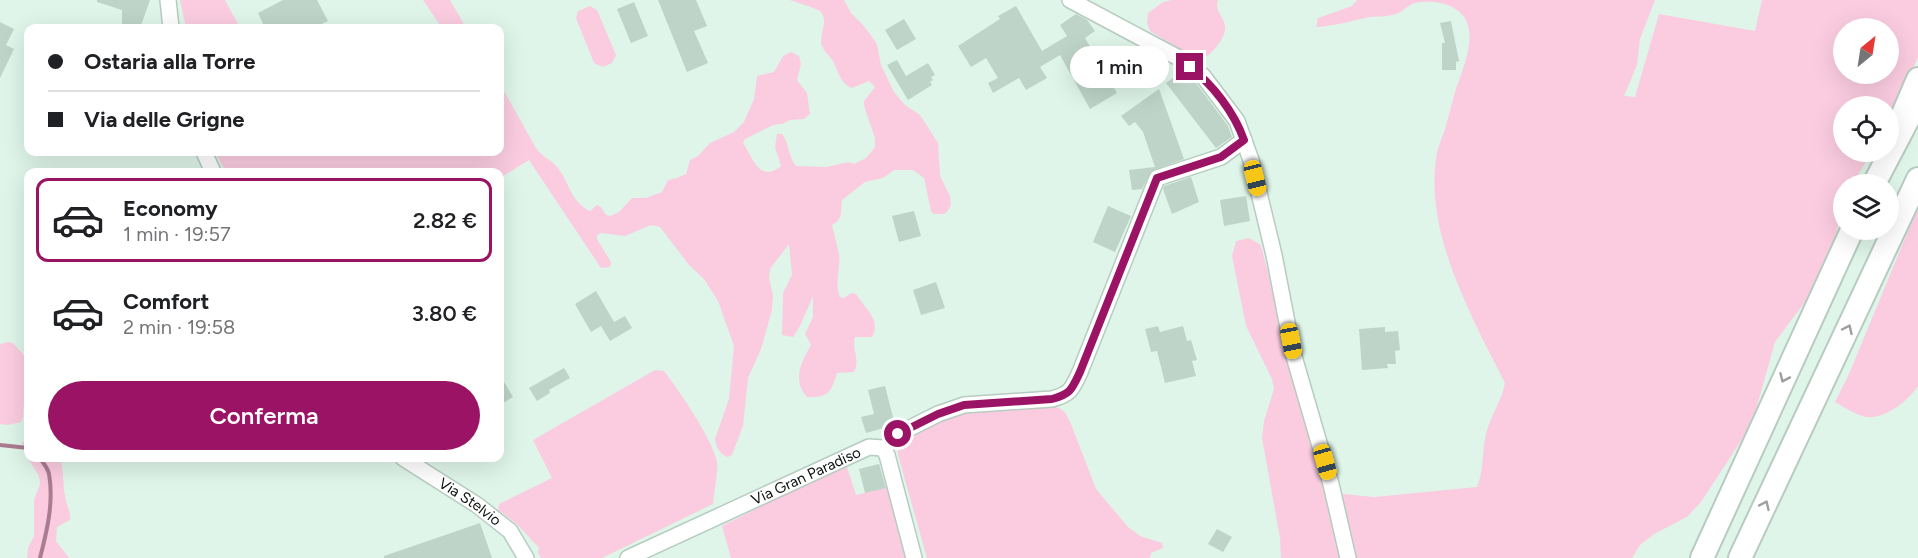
<!DOCTYPE html>
<html lang="it">
<head>
<meta charset="utf-8">
<style>
  :root { --surface:#fff; --page:#f6f6f6; --text:#202124; --muted:#757577; --line:#e0e0e0; --accent:#9b1364 }
  body { margin:0; font-family:Figtree,sans-serif; background:var(--page); color:var(--text); height:100vh; display:flex; flex-direction:column; font-size:22px; white-space:nowrap }
  * { box-sizing:border-box; margin:0 }
  p { font-size:20px; color:var(--muted) }
  .icon { flex:none; width:33px; height:33px; fill:none; stroke:currentColor; stroke-width:2; stroke-linecap:round; stroke-linejoin:round }
  .map { position:relative; flex:1; overflow:hidden }
  .sheet { position:absolute; left:24px; top:168px; width:480px; height:294px; display:flex; flex-direction:column; background:var(--surface); border-radius:12px; box-shadow:0 6px 24px #0002 }
  .sheet>* { flex:none }
  .banner { position:absolute; left:24px; top:24px; width:480px; height:132px; border-radius:12px; box-shadow:0 6px 24px #0002; display:grid; align-content:center; height:132px; padding:0 24px; background:var(--surface) }
  .needle { width:39px; rotate:30deg }
  .buttons { position:absolute; left:1833px; top:18px; display:grid; gap:12px }
  .buttons a { display:grid; place-items:center; width:66px; height:66px; border-radius:50%; background:var(--surface); box-shadow:0 6px 24px #0002; font-size:30px }
  .end { position:absolute; width:27px; height:27px; margin:-14px; border:8px solid #9b1364; background:#fff; box-shadow:0 0 0 3px #fff }
  .from { border-radius:50% }
  .bubble { position:absolute; height:42px; border-radius:21px; background:var(--surface); box-shadow:0 6px 24px #0002; font-size:20px; font-weight:600; line-height:42px; text-align:center }
  .car { position:absolute; width:18px; height:36px; margin:-18px -9px; border-radius:8px; box-shadow:0 0 4px 2px #0007; background:linear-gradient(#f5c518 24%,#345 0 40%,#f5c518 0 76%,#345 0 86%,#f5c518 0) }
  .banner b { display:flex; align-items:center; gap:21px; height:57px; font-size:22px }
  .banner b+b { border-top:2px solid var(--line) }
  .banner i { width:15px; height:15px; background:var(--text) }
  ul { padding:10px 0 0; list-style:none }
  li { display:flex; align-items:center; gap:18px; height:84px; margin:0 12px 9px; padding:0 12px; border:3px solid transparent; border-radius:12px }
  li div { flex:1 }
  li b { display:block; font-size:22px }
  li em { font-style:normal; font-weight:600 }
  li.selected { border-color:var(--accent) }
  li>.icon { width:54px; height:54px; stroke-width:1.5 }
  .action { display:flex; gap:12px; margin-top:auto; padding:12px 24px }
  .action a { flex:1; height:69px; border-radius:36px; background:var(--accent); color:#fff; font-size:24px; font-weight:600; line-height:69px; text-align:center }
  .map>svg:first-child { display:block }
  .green { fill:#fbcce0; fill-rule:evenodd }
  .lines { fill:none; stroke-linecap:round; stroke-linejoin:round }
  .stream { stroke:#aa7c90; stroke-width:4 }
  .building { fill:#bed4c8 }
  .minor-casing { stroke:#b7ccc0; stroke-width:18 }
  .highway-casing { stroke:#b7ccc0; stroke-width:26 }
  .minor { stroke:#fff; stroke-width:15 }
  .highway { stroke:#fff; stroke-width:22 }
  .oneway { stroke:#9da09e }
  .route { stroke:#9b1364; stroke-width:8 }
  .labels { text-anchor:middle; dominant-baseline:central; stroke-width:6; stroke-linejoin:round; paint-order:stroke }
  .street-label { font-size:15px; fill:#0a110d; stroke:#fff }
</style>
</head>
<body>
<div class="map">
<svg width="1918" height="558" viewBox="0 0 1918 558">
  <rect width="100%" height="100%" fill="#dff5e9"/>
  <g class="green">
    <polygon points="180,0 225,0 240,28 186,28"/>
    <polygon points="423,0 450,0 466,28 442,28"/>
    <path d="M 790,0 L 844,0 L 851,13 L 864,26 L 877,44 L 881,65 L 894,92 L 905,105 L 920,115 L 938,143 L 940,176 L 950,196 L 951,205 L 947,212 L 944,214 L 934,214 L 931,211 L 924,178 L 913,170 L 894,170 L 883,178 L 865,182 L 842,200 C 840,211 844,219 832,225 C 834,235 837,244 839,254 C 841,267 834,284 840,297 L 844,298 L 851,293 L 856,294 C 864,307 882,320 872,337 L 855,337 C 851,350 861,359 854,372 L 837,373 C 831,392 829,398 807,397 C 792,380 801,362 811,345 L 805,334 L 813,317 L 813,296 L 800,326 L 793,337 L 782,335 L 783,293 L 792,275 L 789,244 L 770,269 L 769,278 L 773,295 L 772,310 L 761,349 L 748,378 L 743,426 L 732,455 L 728,457 C 720,455 716,447 715,439 L 729,399 L 734,346 L 718,301 L 704,279 L 689,265 L 660,227 L 651,225 L 625,236 L 601,233 L 597,235 L 597,239 L 611,262 L 610,267 L 601,268 L 529,160 L 500,178 L 500,172 L 226,172 L 215,152 L 295,152 L 295,155 L 301,152 L 500,152 L 500,84 L 536,148 C 542,157 552,160 558,168 C 571,185 569,200 590,211 L 597,205 L 601,207 L 606,215 L 610,216 L 619,212 L 632,198 L 646,198 L 662,192 L 668,180 L 677,178 L 686,174 L 690,160 L 698,156 L 710,143 L 734,132 L 744,122 L 754,99 L 757,76 L 774,72 L 783,56 L 791,52 L 799,56 L 801,64 L 797,80 L 807,93 L 810,114 L 804,119 L 790,120 L 782,124 L 773,125 L 745,139 L 743,143 C 753,157 759,184 781,166 L 775,147 L 777,134 L 782,134 C 790,144 788,157 796,166 L 827,167 L 848,162 L 854,164 L 866,158 L 875,147 L 875,138 L 864,106 L 864,101 L 875,87 L 869,81 L 852,88 C 840,83 839,73 834,63 C 830,55 823,52 821,43 C 820,32 829,21 820,11 C 818,9 795,2 790,0 Z"/>
    <path d="M 1172,0 L 1218,0 C 1214,12 1225,16 1225,28 C 1226,36 1214,52 1207,56 C 1205,57 1199,58 1197,59 L 1150,31 L 1147,23 L 1148,13 L 1163,2 Z"/>
    <path d="M 1357,0 L 1655,0 L 1640,39 L 1637,65 L 1624,96 L 1635,97 L 1659,14 L 1755,31 L 1762,0 L 1918,0 L 1918,57 L 1889,123 L 1888,106 L 1844,106 L 1844,152 L 1872,152 L 1852,184 L 1844,184 L 1843,208 L 1828,262 L 1805,302 L 1775,342 L 1752,424 L 1701,502 L 1687,517 L 1654,534 L 1640,545 L 1632,558 L 1281,558 L 1280,538 L 1262,438 L 1264,421 L 1274,389 L 1272,379 L 1246,326 L 1232,256 L 1236,241 L 1249,238 L 1261,245 L 1291,366 L 1333,493 L 1374,497 L 1477,487 C 1485,468 1481,447 1488,427 C 1493,412 1502,399 1505,383 C 1472,318 1425,234 1436,159 C 1437,149 1442,138 1445,129 C 1449,115 1452,102 1456,89 C 1464,65 1484,23 1452,7 C 1442,2 1423,0 1412,4 C 1405,8 1400,14 1392,15 C 1385,17 1377,16 1370,17 C 1351,21 1334,26 1316,27 L 1318,18 L 1352,6 ZM 1844,28 L 1888,28 L 1888,74 L 1844,74 Z"/>
    <polygon points="590,6 597,10 616,55 612,63 603,67 594,63 576,18 578,11"/>
    <path d="M 1918,207 L 1918,386 C 1907,402 1885,419 1866,417 C 1856,415 1844,407 1835,402 L 1849,374 Z"/>
    <polygon points="9,342 14,344 28,360 28,390 24,400 23,418 21,422 8,425 0,424 0,344"/>
    <path d="M 655,370 L 664,371 C 677,387 714,442 717,462 C 718,475 714,491 713,504 L 602,558 L 541,558 L 538,552 L 539,548 C 536,543 532,542 529,537 C 518,525 512,519 498,510 L 499,504 L 552,478 L 533,440 Z"/>
    <polygon points="1046,404 1059,408 1065,412 1071,424 1096,489 1128,527 1140,536 1162,543 1163,548 1151,553 1150,558 927,558 898,455 898,447 900,437 965,407"/>
    <path d="M 25,440 L 28,440 L 28,458 L 59,458 C 65,469 62,483 65,496 C 66,505 71,510 70,520 L 57,527 L 56,541 L 69,558 L 27,558 L 28,548 L 34,536 L 34,500 L 40,484 L 39,476 L 24,452 L 22,443 Z"/>
    <polygon points="846,464 856,495 889,487 906,558 731,558 722,526"/>
  </g>
  <g class="lines">
    <g class="stream">
      <polyline points="0,445 28,448"/>
      <path d="M 40,458 C 43,463 48,468 49,474 C 54,502 47,531 40,558"/>
    </g>
  </g>
  <g class="building">
    <polygon points="97,0 150,0 140,28 122,28 122,10 97,2"/>
    <polygon points="283,0 317,0 328,21 313,28 265,28 258,13"/>
    <polygon points="658,0 696,0 707,26 694,31 708,63 687,72"/>
    <polygon points="634,2 648,36 631,43 617,9"/>
    <polygon points="1016,6 1042,51 1067,36 1060,25 1076,14 1087,20 1095,31 1085,38 1117,93 1090,109 1060,55 1040,67 1047,78 1026,90 1019,78 993,93 988,83 998,78 986,58 971,67 958,46 1000,19 998,16"/>
    <polygon points="904,19 916,39 897,50 885,30"/>
    <polygon points="1451,21 1459,61 1456,62 1456,70 1442,70 1442,43 1445,43 1440,23"/>
    <polygon points="0,22 14,29 6,45 14,49 0,78"/>
    <polygon points="897,60 906,76 928,63 935,75 931,77 933,80 930,82 932,85 908,100 887,65"/>
    <polygon points="1181,72 1196,83 1228,126 1232,137 1216,148 1166,83"/>
    <polygon points="1159,89 1184,159 1151,171 1142,189 1132,190 1129,170 1155,167 1143,132 1135,122 1129,126 1121,116"/>
    <polygon points="1191,177 1199,202 1172,214 1163,189 1164,186"/>
    <polygon points="1246,196 1250,221 1224,226 1220,200"/>
    <polygon points="1108,206 1131,216 1115,252 1093,242"/>
    <polygon points="914,211 921,236 899,242 892,216"/>
    <polygon points="936,282 945,308 921,315 913,290"/>
    <polygon points="596,291 614,322 625,316 632,328 610,341 601,326 591,332 575,304"/>
    <polygon points="1158,326 1160,332 1183,326 1187,341 1191,340 1197,360 1192,361 1196,376 1165,383 1157,351 1151,352 1145,329"/>
    <polygon points="1385,327 1385,332 1398,331 1400,350 1395,351 1396,364 1387,364 1388,368 1362,370 1359,329"/>
    <polygon points="564,368 570,378 549,390 550,393 537,401 529,388"/>
    <polygon points="500,375 513,397 500,405"/>
    <polygon points="885,386 895,425 866,433 861,417 874,414 868,390"/>
    <polygon points="879,464 886,488 865,493 859,469"/>
    <polygon points="480,523 492,558 384,558 384,556"/>
    <polygon points="1217,529 1232,537 1223,552 1208,544"/>
  </g>
  <g class="lines">
    <defs>
      <g id="minor">
        <polyline points="168,0 171,28"/>
        <polyline points="1070,0 1177,57 1203,76 1237,121 1251,160 1274,255 1293,353 1331,484 1348,558"/>
        <polyline points="204,152 213,172"/>
        <path d="M 898,434 L 938,414 L 964,405 L 1052,399 C 1071,394 1072,389 1080,372 L 1157,178 L 1221,157 L 1244,140"/>
        <path id="s1" d="M 403,458 L 477,505 L 510,531 L 526,558"/>
        <path id="s2" d="M 628,558 L 869,447 L 883,448 L 887,455 L 914,558"/>
      </g>
      <g id="highway">
        <polyline points="1903,114 1918,79"/>
        <polyline points="1874,184 1918,100"/>
        <polyline points="1702,558 1852,230"/>
        <polyline points="1740,558 1918,179"/>
      </g>
    </defs>
    <use href="#minor" class="minor-casing"/>
    <use href="#highway" class="highway-casing"/>
    <use href="#minor" class="minor"/>
    <use href="#highway" class="highway"/>
  </g>
  <defs><path id="oneway-chevron" d="M-2-3.5L2.5 0L-2 3.5" fill="none" stroke-width="1.6" stroke-linecap="round" stroke-linejoin="round" transform="scale(1.5)"/></defs>
  <g class="oneway">
    <use href="#oneway-chevron" transform="translate(1848 329) rotate(-65)"/>
    <use href="#oneway-chevron" transform="translate(1784 378) rotate(114)"/>
    <use href="#oneway-chevron" transform="translate(1765 505) rotate(-65)"/>
  </g>
  <g class="lines">
    <path class="route" d="M 898,434 L 938,414 L 964,405 L 1052,399 C 1071,394 1072,389 1080,372 L 1157,178 L 1221,157 L 1244,140 C 1234,112 1213,85 1190,67"/>
  </g>
  <g class="labels">
    <g class="street-label">
      <text stroke="none"><textPath href="#s2" startOffset="196">Via Gran Paradiso</textPath></text>
      <text stroke="none"><textPath href="#s1" startOffset="80">Via Stelvio</textPath></text>
    </g>
  </g>
</svg>
<div class="buttons">
<a><svg class="needle" viewBox="-14 -14 28 28"><path d="M0-13l5 13h-10z" fill="#e53935"/><path d="M0 13l5-13h-10z" fill="#757577"/></svg></a>
<a><svg class="icon" aria-label="locate" viewBox="0 0 24 24"><circle cx="12" cy="12" r="6"/><path d="M12 2v4M12 18v4M2 12h4M18 12h4"/></svg></a>
<a><svg class="icon" aria-label="layers" viewBox="0 0 24 24"><path d="M12 4l9 5-9 5-9-5zM3 14l9 5 9-5"/></svg></a>
</div>
<i class="end from" style="left:898px;top:434px"></i>
<i class="end" style="left:1190px;top:67px"></i>
<div class="bubble" style="left:1070px;top:46px;width:99px">1 min</div>
<i class="car" style="left:1255px;top:178px;rotate:166deg"></i>
<i class="car" style="left:1291px;top:341px;rotate:169deg"></i>
<i class="car" style="left:1325px;top:462px;rotate:164deg"></i>
<div class="banner">
<b><i class="from"></i>Ostaria alla Torre</b>
<b><i></i>Via delle Grigne</b>
</div>
<section class="sheet">
<ul>
<li class="selected"><svg class="icon" aria-label="car" viewBox="0 0 24 24"><path d="M5 17H2v-5l4-1 3-4h7l3 4 3 1v5h-3M9 17h6M6 11h13"/><circle cx="7" cy="17" r="2"/><circle cx="17" cy="17" r="2"/></svg><div><b>Economy</b><p>1 min · 19:57</p></div><em>2.82 €</em></li>
<li><svg class="icon" aria-label="car" viewBox="0 0 24 24"><path d="M5 17H2v-5l4-1 3-4h7l3 4 3 1v5h-3M9 17h6M6 11h13"/><circle cx="7" cy="17" r="2"/><circle cx="17" cy="17" r="2"/></svg><div><b>Comfort</b><p>2 min · 19:58</p></div><em>3.80 €</em></li>
</ul>
<div class="action"><a>Conferma</a></div>
</section>
</div>
</body>
</html>
